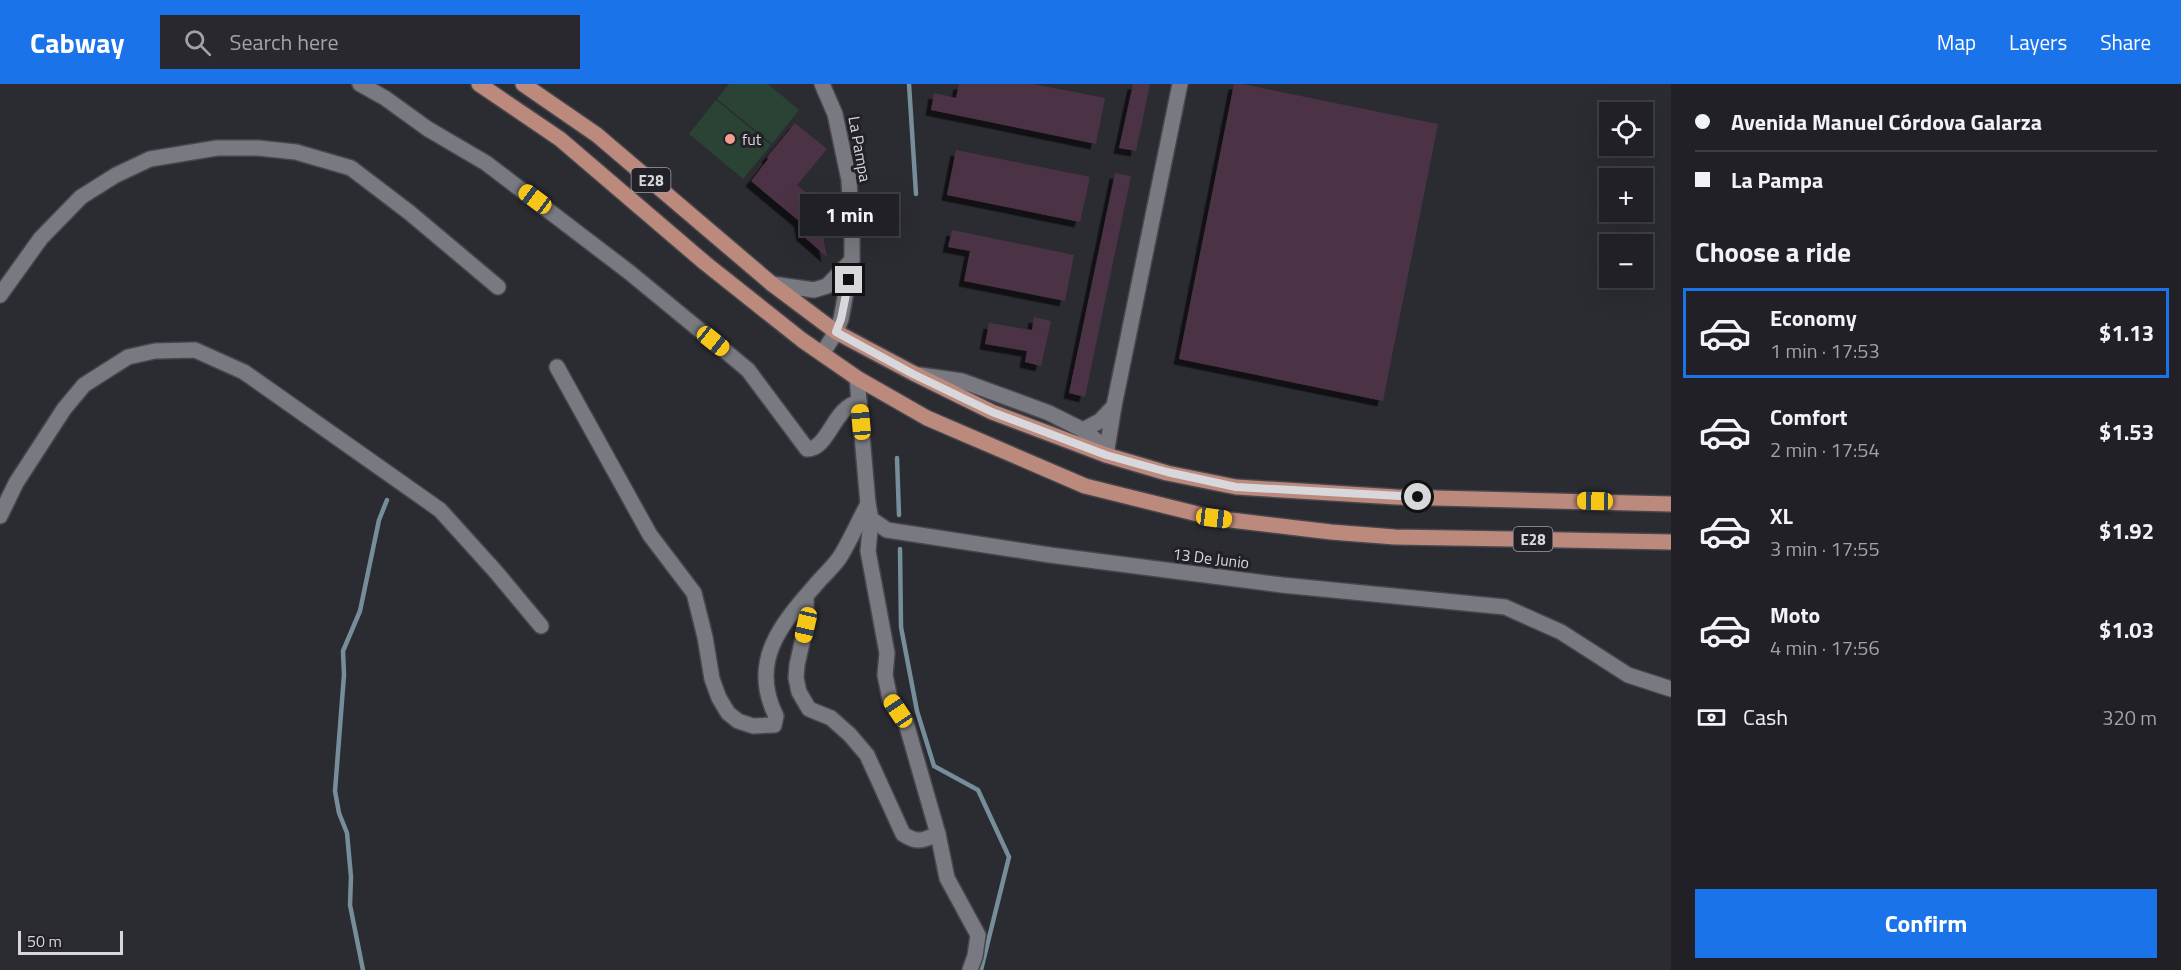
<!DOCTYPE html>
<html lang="en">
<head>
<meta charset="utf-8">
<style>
  :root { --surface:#202026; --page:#28282e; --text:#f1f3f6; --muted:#a2a3a7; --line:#3d3e43; --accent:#1a73e8 }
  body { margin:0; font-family:"Titillium Web",sans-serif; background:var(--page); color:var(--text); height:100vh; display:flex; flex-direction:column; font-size:22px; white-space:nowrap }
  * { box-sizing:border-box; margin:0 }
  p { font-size:20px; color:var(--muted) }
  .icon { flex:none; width:33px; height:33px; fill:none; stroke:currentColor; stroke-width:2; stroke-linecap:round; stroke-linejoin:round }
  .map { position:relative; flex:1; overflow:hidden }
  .panel { display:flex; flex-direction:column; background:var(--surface); width:510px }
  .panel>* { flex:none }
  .hud { display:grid; align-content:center; height:132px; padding:0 24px; background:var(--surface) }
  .fabs { position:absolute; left:1599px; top:18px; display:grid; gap:12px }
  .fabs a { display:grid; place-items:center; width:54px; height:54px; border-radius:0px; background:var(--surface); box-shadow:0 6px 24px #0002,0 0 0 2px var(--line); font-size:30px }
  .scale { position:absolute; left:18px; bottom:15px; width:105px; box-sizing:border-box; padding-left:6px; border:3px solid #d7d7dc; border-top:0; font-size:16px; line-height:21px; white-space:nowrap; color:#d7d7dc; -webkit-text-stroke:4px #222128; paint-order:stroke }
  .end { position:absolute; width:27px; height:27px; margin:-14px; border:8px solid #d7d7dc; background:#111; box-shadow:0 0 0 3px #111 }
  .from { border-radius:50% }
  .bubble { position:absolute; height:42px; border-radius:0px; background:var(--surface); box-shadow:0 6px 24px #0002,0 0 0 2px var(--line); font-size:20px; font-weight:700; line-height:42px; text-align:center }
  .car { position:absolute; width:18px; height:36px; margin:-18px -9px; border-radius:8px; box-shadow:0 0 4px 2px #0007; background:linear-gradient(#f5c518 24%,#345 0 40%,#f5c518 0 76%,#345 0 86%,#f5c518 0) }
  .hud b { display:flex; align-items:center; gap:21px; height:57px; font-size:22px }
  .hud b+b { border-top:2px solid var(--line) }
  .hud i { width:15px; height:15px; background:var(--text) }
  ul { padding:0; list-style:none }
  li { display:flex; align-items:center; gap:18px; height:90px; margin:0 12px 9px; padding:0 12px; border:3px solid transparent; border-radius:0px }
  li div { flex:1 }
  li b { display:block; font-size:22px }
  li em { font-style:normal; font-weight:700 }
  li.active { border-color:var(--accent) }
  li>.icon { width:54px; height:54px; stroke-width:1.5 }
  h2 { padding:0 24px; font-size:27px; line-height:72px }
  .pay { display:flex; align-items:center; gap:15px; height:66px; padding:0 24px; font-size:22px }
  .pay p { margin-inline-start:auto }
  .button { display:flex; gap:12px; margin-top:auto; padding:12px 24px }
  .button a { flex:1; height:69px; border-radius:0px; background:var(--accent); color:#fff; font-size:24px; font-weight:700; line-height:69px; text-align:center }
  header { display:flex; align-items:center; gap:36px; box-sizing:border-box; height:84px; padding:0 30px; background:var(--accent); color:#fff }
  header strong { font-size:28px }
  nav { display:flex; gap:33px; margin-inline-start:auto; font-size:21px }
  .search { width:420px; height:54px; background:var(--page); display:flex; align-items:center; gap:15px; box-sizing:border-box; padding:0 21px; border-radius:0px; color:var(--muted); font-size:22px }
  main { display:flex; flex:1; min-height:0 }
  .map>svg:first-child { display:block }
  .green { fill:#2b4335 }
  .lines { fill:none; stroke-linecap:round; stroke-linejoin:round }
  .stream { stroke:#758e9a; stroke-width:4.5 }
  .building { fill:#4b3345; filter:url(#shadow) }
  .minor-casing { stroke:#47464c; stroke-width:18 }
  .tertiary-casing { stroke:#47464c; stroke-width:18 }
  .primary-casing { stroke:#47464c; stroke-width:18 }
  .minor { stroke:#797981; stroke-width:15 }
  .tertiary { stroke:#797981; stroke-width:15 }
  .primary { stroke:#bc897d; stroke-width:15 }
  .route { stroke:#d7d7dc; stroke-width:8 }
  .poi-dot { fill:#f59d8f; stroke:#222128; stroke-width:2 }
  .labels { text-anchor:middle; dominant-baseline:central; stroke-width:6; stroke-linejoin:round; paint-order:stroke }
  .shield { fill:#222128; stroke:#a1a0a6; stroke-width:1.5 }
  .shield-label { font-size:15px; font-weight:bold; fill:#d7d7dc }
  .poi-label { font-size:16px; fill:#d7d7dc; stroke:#222128; text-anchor:start }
  .street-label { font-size:16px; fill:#d7d7dc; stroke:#222128 }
</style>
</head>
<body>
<header>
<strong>Cabway</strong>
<div class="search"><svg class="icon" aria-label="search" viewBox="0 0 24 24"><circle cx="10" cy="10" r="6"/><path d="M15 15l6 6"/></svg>Search here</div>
<nav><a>Map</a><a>Layers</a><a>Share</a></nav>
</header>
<main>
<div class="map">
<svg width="1671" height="886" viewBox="0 0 1671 886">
  <defs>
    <filter id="shadow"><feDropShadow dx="-5.5" dy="5.5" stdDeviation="0" flood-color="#0009"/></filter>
  </defs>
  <rect width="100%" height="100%" fill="#2b2b32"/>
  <g class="green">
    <polygon points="729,0 768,0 799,26 772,60 717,15"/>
    <polygon points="716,16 771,61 743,95 689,50"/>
  </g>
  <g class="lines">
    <g class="stream">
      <polyline points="909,0 916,110"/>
      <polyline points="897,374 899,431"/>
      <polyline points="900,465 901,543 917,627 934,682 978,706 1009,773 981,886"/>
      <polyline points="363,886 350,821 351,793 347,749 339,729 335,707 344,591 343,567 360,527 379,436 387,416"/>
    </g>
  </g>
  <g class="building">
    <polygon points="959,0 1033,0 1105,14 1096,60 931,26 934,9 956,14"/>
    <polygon points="1133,0 1150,0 1136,67 1119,64"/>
    <polygon points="1234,0 1242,0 1438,40 1383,317 1179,275"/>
    <polygon points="795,39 827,65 797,101 816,117 827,173 802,151 799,137 751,97 768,75 767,73"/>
    <polygon points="956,66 1090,93 1080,138 947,111"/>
    <polygon points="1115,89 1131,92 1085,313 1069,309"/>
    <polygon points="952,146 1074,171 1065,217 964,197 970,167 948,163"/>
    <polygon points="1034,233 1051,237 1041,282 1025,278 1027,267 985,260 989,239 1032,246"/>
  </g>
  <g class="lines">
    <defs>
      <g id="minor">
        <path d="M 360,0 L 385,14 L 428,45 L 486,79 L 629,188 L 730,271 L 748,286 L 807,365 C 829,365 833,323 859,318"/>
        <polyline points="0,211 41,154 81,113 116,91 150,75 217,64 258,64 296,68 351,84 410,129 498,203"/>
        <path d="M 557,283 L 650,451 L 694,509 L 705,553 L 712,595 L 719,614 L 728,629 L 738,637 L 753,642 L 774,641 L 776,632 C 748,576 783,538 818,498 C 825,490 834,482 840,473 C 850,457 858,438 868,420"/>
        <polyline points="920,291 962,297 1049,329 1083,346 1100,337 1114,322"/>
        <polyline points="857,294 868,420 871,435 887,446 1050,471 1282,501 1505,523 1561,548 1628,591 1671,605"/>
        <polyline points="1083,346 1107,365"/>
        <polyline points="1106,371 1114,322 1180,0"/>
        <polyline points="0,432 16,399 64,325 84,301 128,273 155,267 195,266 244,288 440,426 496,488 541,542"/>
        <polyline points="871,435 868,467 887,569 885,591 890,615 906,639 938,750 947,794 978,851 975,872 970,886"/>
        <path d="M 806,512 L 806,541 L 797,581 L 796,594 L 799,608 L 809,625 L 831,634 L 850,651 L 867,671 L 903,750 C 918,760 923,756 938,750"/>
      </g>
      <g id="tertiary">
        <polyline points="822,0 835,30 849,96 852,156 852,176 841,235 836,248 822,270"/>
        <polyline points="772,200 814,206 827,202 852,176"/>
      </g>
      <g id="primary">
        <polyline points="479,0 560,55 705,179 802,256 857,294 927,334 1085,402 1214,434 1331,448 1395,453 1671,458"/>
        <polyline points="523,0 597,51 772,200 836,248 913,289 992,328 1106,371 1167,389 1236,403 1396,413 1671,420"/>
      </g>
    </defs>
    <use href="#minor" class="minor-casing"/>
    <use href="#tertiary" class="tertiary-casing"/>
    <use href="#primary" class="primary-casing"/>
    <use href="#minor" class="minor"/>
    <use href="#tertiary" class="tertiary"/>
    <use href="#primary" class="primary"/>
  </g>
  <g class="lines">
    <polyline class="route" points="849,196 841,235 836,248 913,290 992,328 1106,371 1167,388 1236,403 1418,413"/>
  </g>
  <circle class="poi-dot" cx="730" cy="55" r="6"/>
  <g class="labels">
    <g class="shield">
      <rect x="631.5" y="84" width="39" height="24" rx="4.5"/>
      <rect x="1513.5" y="443" width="39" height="24" rx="4.5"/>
    </g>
    <g class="shield-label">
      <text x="651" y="96">E28</text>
      <text x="1533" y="455">E28</text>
    </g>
    <g class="poi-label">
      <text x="742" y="55">fut</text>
    </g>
    <g class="street-label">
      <text transform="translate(860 65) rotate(80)">La Pampa</text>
      <text transform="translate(1211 474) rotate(7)">13 De Junio</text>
    </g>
  </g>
</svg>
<div class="fabs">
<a><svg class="icon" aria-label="locate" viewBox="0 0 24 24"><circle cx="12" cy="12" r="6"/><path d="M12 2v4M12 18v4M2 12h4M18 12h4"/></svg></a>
<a>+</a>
<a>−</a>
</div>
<div class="scale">50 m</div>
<i class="end from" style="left:1418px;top:413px"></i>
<i class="end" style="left:849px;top:196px"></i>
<div class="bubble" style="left:800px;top:110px;width:99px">1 min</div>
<i class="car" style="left:535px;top:115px;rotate:307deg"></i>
<i class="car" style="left:713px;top:257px;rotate:129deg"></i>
<i class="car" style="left:861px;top:338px;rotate:355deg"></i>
<i class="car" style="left:1595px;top:417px;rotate:271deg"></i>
<i class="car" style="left:1214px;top:434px;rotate:97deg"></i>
<i class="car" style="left:806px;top:541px;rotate:193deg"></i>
<i class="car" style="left:898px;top:627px;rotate:326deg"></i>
</div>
<section class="panel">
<div class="hud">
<b><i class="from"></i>Avenida Manuel Córdova Galarza</b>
<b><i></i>La Pampa</b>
</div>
<h2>Choose a ride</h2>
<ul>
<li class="active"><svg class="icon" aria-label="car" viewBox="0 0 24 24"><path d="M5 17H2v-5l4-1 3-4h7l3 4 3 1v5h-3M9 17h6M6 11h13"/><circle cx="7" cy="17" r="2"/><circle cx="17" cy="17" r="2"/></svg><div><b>Economy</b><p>1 min · 17:53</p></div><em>$1.13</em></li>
<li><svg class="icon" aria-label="car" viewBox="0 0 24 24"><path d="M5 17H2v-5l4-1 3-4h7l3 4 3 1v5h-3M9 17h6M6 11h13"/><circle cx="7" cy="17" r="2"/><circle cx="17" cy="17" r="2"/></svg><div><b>Comfort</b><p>2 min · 17:54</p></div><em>$1.53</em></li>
<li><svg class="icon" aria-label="car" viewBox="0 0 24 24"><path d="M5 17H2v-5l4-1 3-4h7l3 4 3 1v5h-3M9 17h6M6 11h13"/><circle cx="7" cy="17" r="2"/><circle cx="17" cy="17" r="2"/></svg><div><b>XL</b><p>3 min · 17:55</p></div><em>$1.92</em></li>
<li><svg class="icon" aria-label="car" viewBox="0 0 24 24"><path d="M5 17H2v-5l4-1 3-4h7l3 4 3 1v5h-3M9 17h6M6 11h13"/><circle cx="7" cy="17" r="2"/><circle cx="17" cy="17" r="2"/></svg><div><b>Moto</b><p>4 min · 17:56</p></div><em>$1.03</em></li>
</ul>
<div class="pay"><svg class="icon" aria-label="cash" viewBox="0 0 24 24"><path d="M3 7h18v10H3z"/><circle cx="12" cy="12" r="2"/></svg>Cash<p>320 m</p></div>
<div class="button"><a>Confirm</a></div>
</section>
</main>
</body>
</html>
